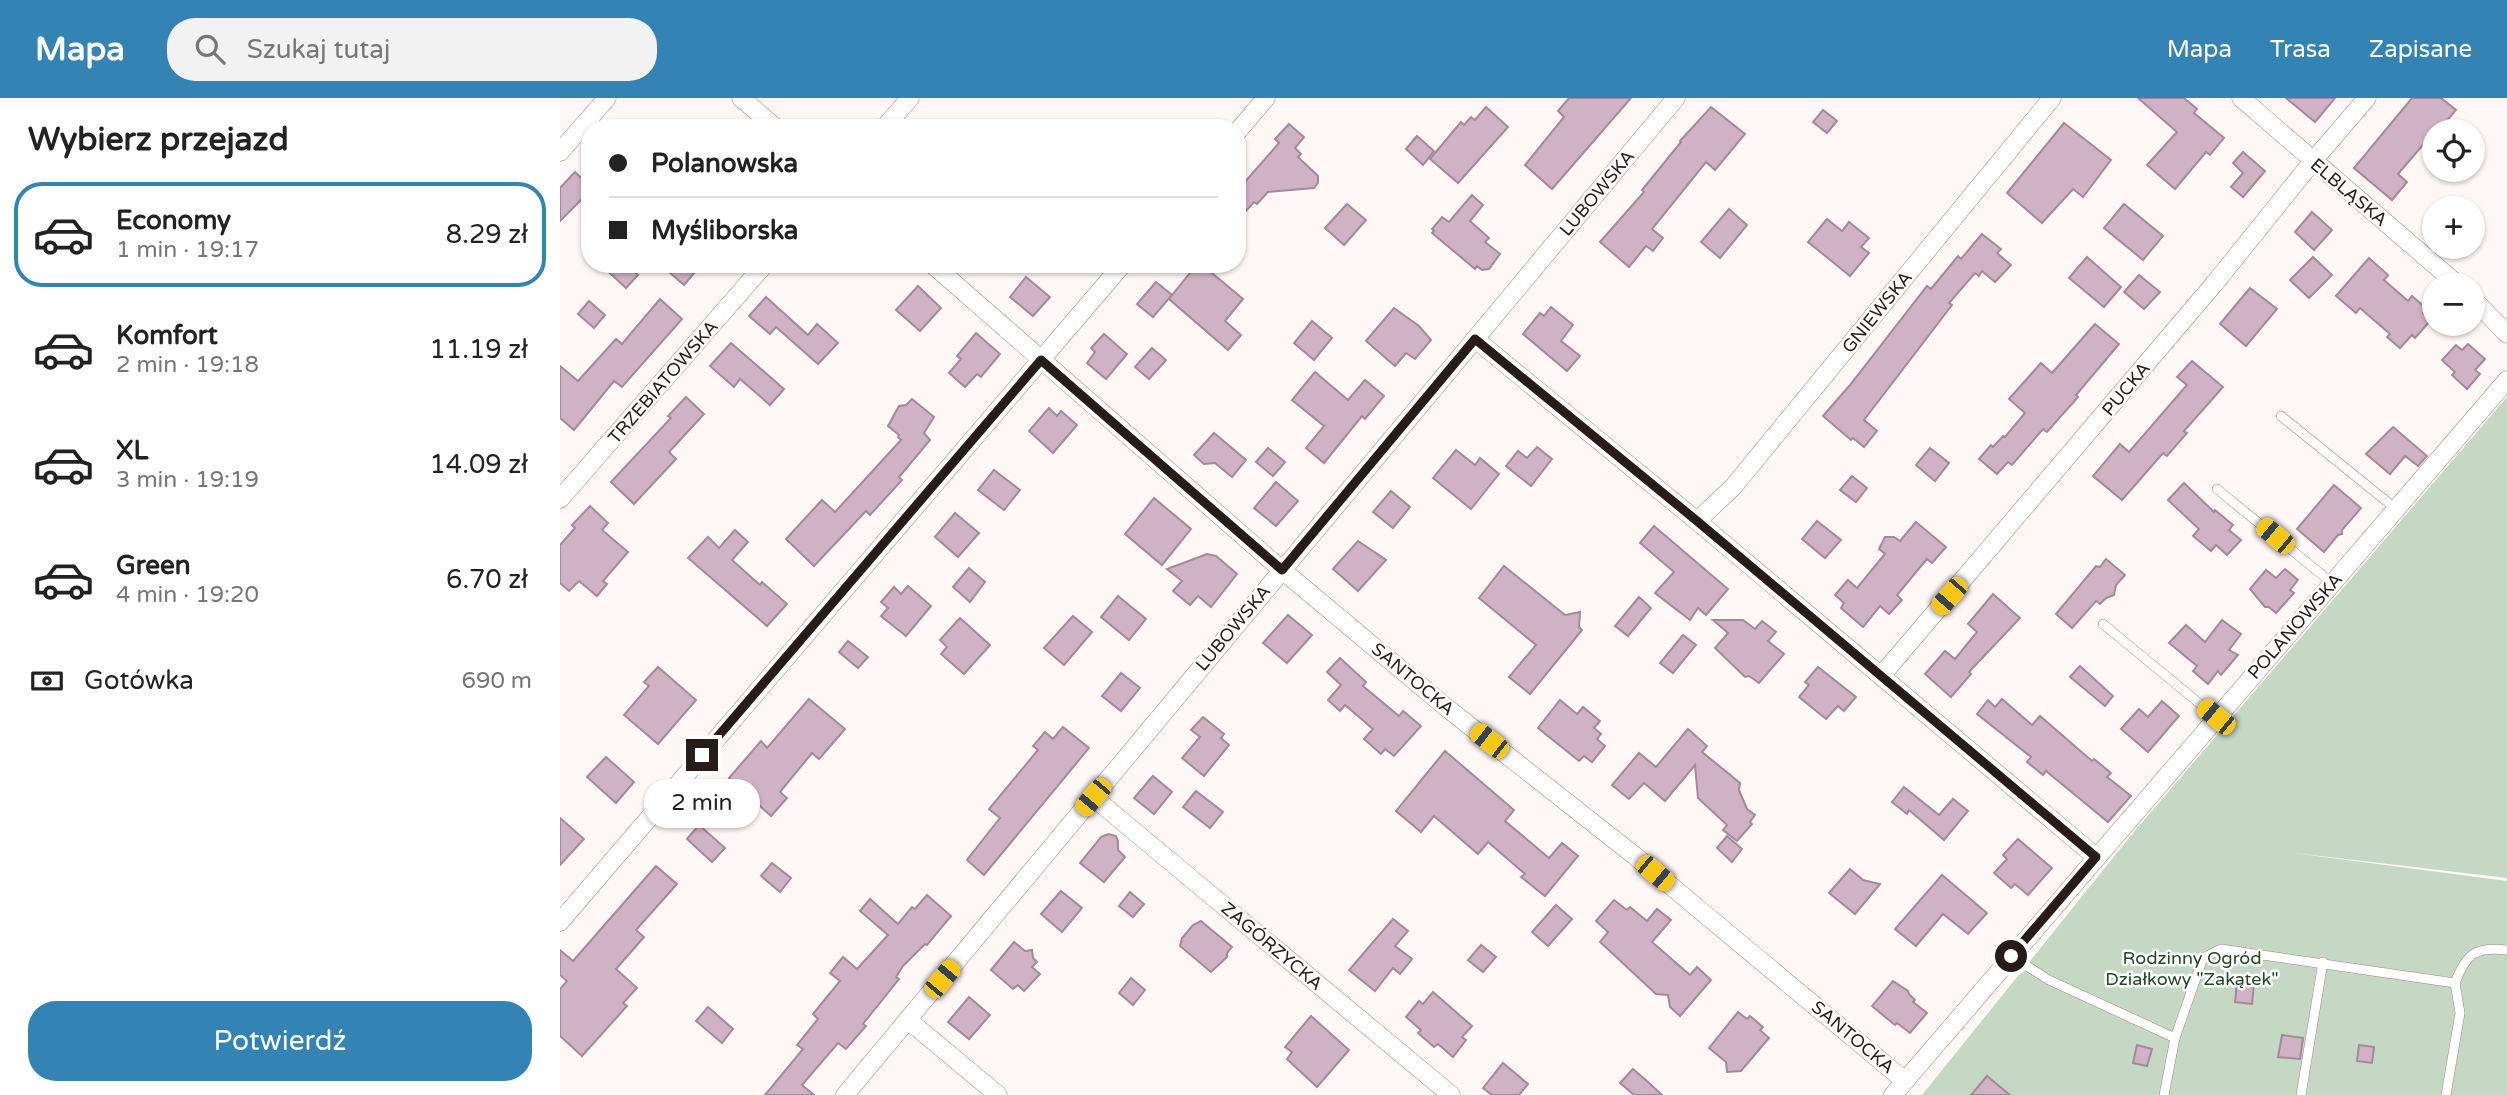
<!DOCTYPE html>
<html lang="pl">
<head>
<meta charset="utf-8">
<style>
  :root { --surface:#fff; --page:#f2f2f2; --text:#222; --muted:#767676; --line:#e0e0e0; --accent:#3483b5 }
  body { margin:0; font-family:"Varela Round",sans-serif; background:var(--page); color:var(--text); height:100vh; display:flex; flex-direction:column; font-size:26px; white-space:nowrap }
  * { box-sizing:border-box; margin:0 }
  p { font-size:23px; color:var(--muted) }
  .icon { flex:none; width:38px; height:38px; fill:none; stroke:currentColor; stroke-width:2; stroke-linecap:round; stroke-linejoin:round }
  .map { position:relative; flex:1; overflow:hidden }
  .details { display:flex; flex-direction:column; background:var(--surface); width:560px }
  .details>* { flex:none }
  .guide { position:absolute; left:21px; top:21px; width:665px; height:154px; border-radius:28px; box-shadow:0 2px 5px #0004; display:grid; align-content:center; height:154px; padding:0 28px; background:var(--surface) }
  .controls { position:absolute; left:1862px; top:21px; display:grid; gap:14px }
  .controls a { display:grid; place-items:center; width:63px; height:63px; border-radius:50%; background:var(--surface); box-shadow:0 2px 5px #0004; font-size:35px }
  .end { position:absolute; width:32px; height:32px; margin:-16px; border:9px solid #271c18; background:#fff; box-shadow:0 0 0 4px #fff }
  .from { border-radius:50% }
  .bubble { position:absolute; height:49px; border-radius:24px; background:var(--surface); box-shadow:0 2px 5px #0004; font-size:23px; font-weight:600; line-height:49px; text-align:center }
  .car { position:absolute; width:21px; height:42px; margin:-21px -10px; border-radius:9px; box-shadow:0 0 5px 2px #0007; background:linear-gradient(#f5c518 24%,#345 0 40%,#f5c518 0 76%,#345 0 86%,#f5c518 0) }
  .guide b { display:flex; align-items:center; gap:24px; height:66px; font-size:26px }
  .guide b+b { border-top:2px solid var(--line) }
  .guide i { width:18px; height:18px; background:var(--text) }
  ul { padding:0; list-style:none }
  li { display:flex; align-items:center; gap:21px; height:105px; margin:0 14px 10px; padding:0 14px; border:4px solid transparent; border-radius:28px }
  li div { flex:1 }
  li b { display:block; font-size:26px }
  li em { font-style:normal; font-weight:600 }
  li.on { border-color:var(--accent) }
  li>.icon { width:63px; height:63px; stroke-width:1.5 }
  h2 { padding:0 28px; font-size:32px; line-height:84px }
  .pay { display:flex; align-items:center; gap:18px; height:77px; padding:0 28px; font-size:26px }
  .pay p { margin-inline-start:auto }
  .cta { display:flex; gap:14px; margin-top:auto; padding:14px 28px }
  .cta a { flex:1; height:80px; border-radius:28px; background:var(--accent); color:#fff; font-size:28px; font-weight:600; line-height:80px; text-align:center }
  header { display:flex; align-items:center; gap:42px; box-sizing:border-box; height:98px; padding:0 35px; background:var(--accent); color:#fff }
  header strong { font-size:33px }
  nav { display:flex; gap:38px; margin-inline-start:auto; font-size:24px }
  .search { width:490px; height:63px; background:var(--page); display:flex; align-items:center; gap:18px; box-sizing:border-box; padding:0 24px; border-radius:28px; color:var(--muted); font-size:26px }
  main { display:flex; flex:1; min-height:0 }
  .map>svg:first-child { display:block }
  .green { fill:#c5d8c4 }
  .building { fill:#d0b2c5; stroke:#a3899a; stroke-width:2 }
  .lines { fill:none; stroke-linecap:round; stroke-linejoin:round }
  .lane-casing { stroke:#a4877d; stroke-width:10 }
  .street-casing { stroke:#a4877d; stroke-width:19 }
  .lane { stroke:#fff; stroke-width:9 }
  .street { stroke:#fff; stroke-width:18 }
  .route { stroke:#271c18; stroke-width:9 }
  .labels { text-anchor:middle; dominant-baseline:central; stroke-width:5; stroke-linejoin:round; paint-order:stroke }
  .street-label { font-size:18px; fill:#271c18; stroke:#fff }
  .park-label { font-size:18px; fill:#234824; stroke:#fff }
</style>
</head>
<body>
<header>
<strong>Mapa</strong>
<div class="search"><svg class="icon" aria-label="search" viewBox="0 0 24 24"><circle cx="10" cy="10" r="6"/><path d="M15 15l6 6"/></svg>Szukaj tutaj</div>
<nav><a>Mapa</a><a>Trasa</a><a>Zapisane</a></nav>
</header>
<main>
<section class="details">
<h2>Wybierz przejazd</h2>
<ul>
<li class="on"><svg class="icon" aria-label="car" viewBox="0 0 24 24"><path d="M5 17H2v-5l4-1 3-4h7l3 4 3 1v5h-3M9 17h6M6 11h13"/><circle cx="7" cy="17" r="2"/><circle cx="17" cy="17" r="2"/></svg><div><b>Economy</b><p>1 min · 19:17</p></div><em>8.29 zł</em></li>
<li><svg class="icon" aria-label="car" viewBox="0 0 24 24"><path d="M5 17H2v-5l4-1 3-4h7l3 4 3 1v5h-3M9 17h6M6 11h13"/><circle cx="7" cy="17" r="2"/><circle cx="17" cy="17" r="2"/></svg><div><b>Komfort</b><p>2 min · 19:18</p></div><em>11.19 zł</em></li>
<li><svg class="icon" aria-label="car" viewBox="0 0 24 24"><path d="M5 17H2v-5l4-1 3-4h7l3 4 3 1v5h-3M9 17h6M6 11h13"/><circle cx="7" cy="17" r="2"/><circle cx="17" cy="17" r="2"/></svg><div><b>XL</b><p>3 min · 19:19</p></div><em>14.09 zł</em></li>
<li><svg class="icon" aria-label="car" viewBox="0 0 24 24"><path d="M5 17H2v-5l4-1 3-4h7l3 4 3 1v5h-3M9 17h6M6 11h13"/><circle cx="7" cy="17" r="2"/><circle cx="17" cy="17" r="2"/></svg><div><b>Green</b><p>4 min · 19:20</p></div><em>6.70 zł</em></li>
</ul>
<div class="pay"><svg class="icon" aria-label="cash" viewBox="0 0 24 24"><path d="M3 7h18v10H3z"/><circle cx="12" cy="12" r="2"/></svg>Gotówka<p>690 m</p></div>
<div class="cta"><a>Potwierdź</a></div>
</section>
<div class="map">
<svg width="1947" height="997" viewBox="0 0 1947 997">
  <rect width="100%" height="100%" fill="#fff8f6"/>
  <polygon class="green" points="1947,299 1947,780 1710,752 1947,783 1947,997 1362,997 1573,735"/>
  <g class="building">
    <polygon points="1009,0 1071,0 992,91 965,67 1004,19 998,13"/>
    <polygon points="1578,0 1624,0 1637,11 1634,15 1664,40 1650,57 1646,54 1615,91 1587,67 1617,34"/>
    <polygon points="1726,0 1775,0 1755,24"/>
    <polygon points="1852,0 1881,0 1896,12 1878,33 1874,33 1874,38 1869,44 1867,42 1838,76 1847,84 1832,102 1794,70"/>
    <polygon points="926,9 948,29 898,85 870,61 901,24 904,27 911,19 915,22"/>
    <polygon points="1151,9 1185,36 1155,72 1146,64 1092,131 1103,140 1093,153 1086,148 1069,169 1040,144 1084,94 1082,92 1121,44 1120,43"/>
    <polygon points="1263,12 1277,23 1267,35 1253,24"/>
    <polygon points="1504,25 1551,62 1523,99 1513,91 1482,125 1447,95"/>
    <polygon points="729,26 744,39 735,50 741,56 738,59 758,78 758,85 754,90 708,94 697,106 694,104 677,123 677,93 719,45 715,41"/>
    <polygon points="857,38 874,53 863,67 846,51"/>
    <polygon points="1683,54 1705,73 1683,99 1671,89 1683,75 1673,65"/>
    <polygon points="15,74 30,88 30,93 0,123 0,90"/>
    <polygon points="912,97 923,107 910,123 929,140 925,144 940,156 929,171 922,172 917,168 915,171 872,135 874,133 872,131 882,119 889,124"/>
    <polygon points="787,106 806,122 784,147 765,130"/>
    <polygon points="1564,106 1603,138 1583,162 1544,130"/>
    <polygon points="1169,111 1187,127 1160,160 1141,144"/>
    <polygon points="1752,114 1772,132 1754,152 1735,134"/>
    <polygon points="1267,121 1282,133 1289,124 1309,140 1301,149 1309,155 1290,178 1248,144"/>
    <polygon points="1422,136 1441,151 1437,155 1451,167 1435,184 1422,173 1419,178 1415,175 1389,205 1392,207 1304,322 1317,333 1304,349 1293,340 1291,342 1263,318 1290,287 1367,188 1371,191 1398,158 1401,161"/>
    <polygon points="1527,159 1561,189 1544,209 1509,180"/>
    <polygon points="1753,159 1772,177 1749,200 1730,182"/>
    <polygon points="1809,160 1828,177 1824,182 1848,203 1852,198 1860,205 1867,211 1863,215 1871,222 1855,240 1852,237 1840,250 1827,239 1830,236 1800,210 1796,215 1776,198"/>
    <polygon points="40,166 67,166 78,177 66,190"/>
    <polygon points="100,166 142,166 124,187"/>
    <polygon points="637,166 641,166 683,201 665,223 681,237 668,252 609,201"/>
    <polygon points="1579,177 1600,194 1584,211 1564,194"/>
    <polygon points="466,179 490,199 473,218 450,199"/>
    <polygon points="596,184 612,197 593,219 577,206"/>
    <polygon points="358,188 381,210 360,233 336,212"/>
    <polygon points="1690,190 1717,211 1686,248 1660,226"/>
    <polygon points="206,199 248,237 257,226 278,245 258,266 216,229 210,236 189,218"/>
    <polygon points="100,201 122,221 62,289 54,283 14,332 0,320 0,268 18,283 56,241 62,246"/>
    <polygon points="29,203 45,217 34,230 18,216"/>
    <polygon points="991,209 1013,227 1001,243 1020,258 1007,273 963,236 980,215 984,218"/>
    <polygon points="834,210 859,228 871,242 855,261 846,255 835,268 806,243"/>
    <polygon points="752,223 772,240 754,262 734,245"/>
    <polygon points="1535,226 1559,246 1516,297 1518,299 1487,334 1483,331 1452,367 1448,364 1437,376 1419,361 1431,347 1433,349 1443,338 1445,339 1465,315 1449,301 1481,265 1492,275"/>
    <polygon points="416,235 440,256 421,279 417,276 405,289 389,275 401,261 397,258"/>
    <polygon points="544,236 567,256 546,281 527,265 535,254 531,250"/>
    <polygon points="171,245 224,291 210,307 180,281 174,289 150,268"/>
    <polygon points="1908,246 1925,261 1915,272 1920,276 1907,291 1892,277 1895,274 1882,262 1896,247 1902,252"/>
    <polygon points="592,250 606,262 589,281 575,269"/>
    <polygon points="1632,263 1663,289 1624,333 1627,335 1607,358 1603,355 1562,402 1533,378 1560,346 1569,354 1627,287 1617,279"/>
    <polygon points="755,274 788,302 805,282 824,298 805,321 802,318 764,365 746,350 764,328 732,302"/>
    <polygon points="126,299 144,316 109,354 116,361 74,406 51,384 111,320 108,318"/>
    <polygon points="352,301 374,319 364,335 370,342 339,379 342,382 310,417 306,413 254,468 226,441 262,402 275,414 341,342 338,339 339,337 328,328 339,308 346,307"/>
    <polygon points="489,310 497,318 501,313 517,327 493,355 469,333"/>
    <polygon points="1833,329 1867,358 1858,368 1845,358 1830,376 1806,356"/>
    <polygon points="654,335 686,362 672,379 655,365 644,366 634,357"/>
    <polygon points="977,349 992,361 971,388 946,368 958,353 967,360"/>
    <polygon points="708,350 725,364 713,378 696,364"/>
    <polygon points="1370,350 1389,365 1375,383 1356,367"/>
    <polygon points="896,352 915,367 920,360 939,376 911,411 873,380"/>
    <polygon points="434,372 460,392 444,412 418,392"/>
    <polygon points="1292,378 1307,390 1296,404 1280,392"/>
    <polygon points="716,384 738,403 716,428 694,410"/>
    <polygon points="1624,385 1654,414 1655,412 1673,427 1669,432 1681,442 1667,457 1656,447 1651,453 1633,438 1639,431 1608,402"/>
    <polygon points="1774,387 1801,410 1782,432 1782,436 1778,437 1764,454 1737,431"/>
    <polygon points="831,393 850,409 833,430 813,414"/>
    <polygon points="594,400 631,431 602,467 565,436"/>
    <polygon points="30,408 48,425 42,432 68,454 43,483 47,486 37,498 19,483 9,493 0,485 0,447 15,430 12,427"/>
    <polygon points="395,415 419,435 398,459 375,439"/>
    <polygon points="1257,423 1281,442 1265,460 1242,441"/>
    <polygon points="1356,424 1386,449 1372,465 1367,461 1337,497 1342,502 1329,516 1320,508 1303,529 1281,510 1284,505 1275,497 1288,482 1297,490 1325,456 1319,451 1325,439 1334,439 1340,443"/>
    <polygon points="1094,428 1168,491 1146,517 1138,510 1130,522 1095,495 1114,474 1080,445"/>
    <polygon points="175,432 188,444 172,462 200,487 202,484 227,506 207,528 128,460 148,439 159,450"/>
    <polygon points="798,443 826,462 798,493 773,471"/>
    <polygon points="647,456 656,458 677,476 651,509 638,498 630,507 613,493 622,483 607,471"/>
    <polygon points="1546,461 1565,477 1556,487 1554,497 1546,500 1540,506 1536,503 1512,530 1496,516 1536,468 1540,469"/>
    <polygon points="944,468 1005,517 1020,514 1019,529 1022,532 970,596 949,579 976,547 919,500"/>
    <polygon points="409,470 425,484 410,504 393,489"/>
    <polygon points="1725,471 1738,482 1730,492 1734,495 1716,515 1709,509 1705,509 1690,491 1706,472 1716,480"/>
    <polygon points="348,488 371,508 346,538 321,518 328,510 321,504 334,489 341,496"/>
    <polygon points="1433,496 1460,520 1409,574 1411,576 1391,599 1365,576 1385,553 1395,561 1417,534 1408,526"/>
    <polygon points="558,498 586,521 569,542 541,519"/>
    <polygon points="1079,499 1091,510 1068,538 1055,528"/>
    <polygon points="728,517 752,537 727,565 703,545"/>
    <polygon points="513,518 532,534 504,567 484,550"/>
    <polygon points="400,520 430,547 404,576 381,556 387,549 380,542"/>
    <polygon points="1153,522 1183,522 1195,531 1202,523 1216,534 1208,543 1224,556 1199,585 1189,578 1185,579 1155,550 1168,535"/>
    <polygon points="1662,522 1681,536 1669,552 1678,557 1661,577 1658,573 1648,586 1633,573 1637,568 1609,545 1626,527 1645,544"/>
    <polygon points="1123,537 1136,547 1113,575 1100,565"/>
    <polygon points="288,543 308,559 298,570 279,554"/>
    <polygon points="780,560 806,584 803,588 839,618 843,613 861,628 834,658 825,651 821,656 804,641 813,631 785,607 780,613 768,602 781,587 767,574"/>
    <polygon points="1520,568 1553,598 1545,608 1510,579"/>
    <polygon points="98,569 136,602 98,646 64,617 89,588 84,584"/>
    <polygon points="1258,569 1296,599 1284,613 1278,608 1266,621 1239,599 1249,587 1245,584"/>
    <polygon points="561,575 580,590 561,613 542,598"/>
    <polygon points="249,601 285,631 259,661 252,655 220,694 227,700 211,718 169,680 201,643 207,650"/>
    <polygon points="1442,601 1472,627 1480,618 1532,663 1534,661 1551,675 1547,679 1571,698 1548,724 1486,673 1483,677 1467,664 1471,659 1417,616 1428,602 1435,609"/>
    <polygon points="1000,602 1017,616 1023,609 1040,623 1034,630 1041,636 1037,641 1045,648 1032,664 1024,658 1019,663 978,630"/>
    <polygon points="1602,603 1619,618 1588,654 1561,631 1579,611 1588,619"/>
    <polygon points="643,619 664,636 661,640 669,647 644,678 622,660 640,639 631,632"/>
    <polygon points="503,629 529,650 424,777 407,762 440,720 429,711 478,652 473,648 485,634 493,641"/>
    <polygon points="1128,631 1147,648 1142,654 1180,685 1179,692 1187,711 1195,717 1190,724 1192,726 1177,743 1163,732 1167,727 1138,700 1135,667 1105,703 1084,685 1069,701 1052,687 1079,655 1096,669"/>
    <polygon points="885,653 954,712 945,723 989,760 1002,745 1018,758 985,798 961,779 965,776 928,744 918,756 874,718 861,734 836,713"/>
    <polygon points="46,659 74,684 56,705 27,679"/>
    <polygon points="593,678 612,694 594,716 574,700"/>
    <polygon points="1344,689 1379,717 1393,701 1408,713 1384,742 1349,712 1347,716 1332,704"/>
    <polygon points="636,693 663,714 650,730 623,709"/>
    <polygon points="0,720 24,741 0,767"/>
    <polygon points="139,727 165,750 152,764 127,741"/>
    <polygon points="548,736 556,738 558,743 558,752 565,759 544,784 520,765 541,739"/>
    <polygon points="1167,738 1182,751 1172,764 1157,750"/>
    <polygon points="1458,741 1492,770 1468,797 1455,786 1451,790 1434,775 1447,761 1443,757"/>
    <polygon points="212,765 231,780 220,794 201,778"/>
    <polygon points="96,768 117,786 76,832 84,839 56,871 77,890 63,905 67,908 22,958 0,938 0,891 7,883 0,877 0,852 13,863"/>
    <polygon points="1290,771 1303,782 1320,786 1295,816 1269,795"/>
    <polygon points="1382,777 1427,815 1408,836 1383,816 1356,848 1335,831"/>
    <polygon points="501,793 522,810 502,834 481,816"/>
    <polygon points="570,794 584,806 573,819 559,808"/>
    <polygon points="367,797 391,818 367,847 365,846 343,868 336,879 339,881 303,926 306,928 286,951 278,945 242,987 254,997 205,997 243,951 237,947 258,921 253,916 280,883 270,875 283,859 297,871 328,837 300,813 310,801 338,826 352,809 355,811"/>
    <polygon points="1054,802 1067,812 1070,809 1087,823 1097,811 1111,822 1092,844 1130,877 1137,869 1151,882 1120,918 1110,909 1108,897 1096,896 1040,844 1048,834 1036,823"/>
    <polygon points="996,807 1012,821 988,848 972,834"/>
    <polygon points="833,821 848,833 835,848 852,861 840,876 833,870 815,893 789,872"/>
    <polygon points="641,823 672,849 667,855 667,859 651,874 620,848 622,840 633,827"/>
    <polygon points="454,844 465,853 472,852 473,860 477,864 472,869 480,876 464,893 458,887 453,891 431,872"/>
    <polygon points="921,847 936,859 923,874 908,862"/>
    <polygon points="571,880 585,892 573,907 559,895"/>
    <polygon points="1333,883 1348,893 1349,896 1355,902 1353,904 1367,915 1350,935 1337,925 1335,927 1312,908"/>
    <polygon points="1677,884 1694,886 1692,906 1675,904"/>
    <polygon points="873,894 912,928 902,939 906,942 893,959 878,946 874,949 858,935 861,932 846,919 859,903 863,906"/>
    <polygon points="409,899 430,917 409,941 388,924"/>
    <polygon points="148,909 173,931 162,945 136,923"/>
    <polygon points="1178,914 1187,921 1190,918 1203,929 1200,932 1209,940 1181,973 1167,974 1166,964 1149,950"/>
    <polygon points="751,918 789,952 757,989 727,961 732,954 725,949"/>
    <polygon points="1722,937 1743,940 1740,961 1718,959"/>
    <polygon points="1577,947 1592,951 1587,968 1573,965"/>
    <polygon points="1799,947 1814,949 1812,965 1797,963"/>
    <polygon points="943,965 968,986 959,997 932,997 923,990"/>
    <polygon points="1073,971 1088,984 1102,997 1074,997 1060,985"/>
    <polygon points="1427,978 1450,997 1411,997"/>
  </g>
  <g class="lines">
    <defs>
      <g id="lane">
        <polyline points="1721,318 1836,411"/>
        <polyline points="1657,391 1772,485"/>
        <polyline points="1543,526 1656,619"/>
        <polyline points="1451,858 1489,882 1615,940"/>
        <path d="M 1604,997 L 1615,940 L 1643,860 L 1661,851 L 1895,885 C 1906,856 1915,848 1947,852"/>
        <polyline points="1741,997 1763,864"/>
        <polyline points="1886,997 1900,915 1895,885"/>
      </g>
      <g id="street">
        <polyline points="181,0 216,30"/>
        <polyline points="1681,0 1898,187"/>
        <polyline points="324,30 350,0"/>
        <polyline points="677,34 706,0"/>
        <polyline points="0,54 47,0"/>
        <polyline points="372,166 722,472 887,610 1075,758 1345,983"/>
        <polyline points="1913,201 1947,236"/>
        <polyline points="915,241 1137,423 1536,759"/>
        <polyline points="0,401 205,166"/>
        <polyline points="1137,423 1173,389 1492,0"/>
        <polyline points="1321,578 1654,186 1753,63 1807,0"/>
        <polyline points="533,699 891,997"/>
        <polyline points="0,824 563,166"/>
        <polyline points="348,922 438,997"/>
        <polyline points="285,997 1116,0"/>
        <polyline points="1333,997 1947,282"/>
      </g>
    </defs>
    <use href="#lane" class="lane-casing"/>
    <use href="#street" class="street-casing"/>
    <use href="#lane" class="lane"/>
    <use href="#street" class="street"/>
  </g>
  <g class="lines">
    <polyline class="route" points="142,657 481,262 722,472 915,241 1137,423 1536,759 1451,858"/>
  </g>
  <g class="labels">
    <g class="street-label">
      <text transform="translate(1789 94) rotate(40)">ELBLĄSKA</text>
      <text transform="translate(1037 95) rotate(-50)">LUBOWSKA</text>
      <text transform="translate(1317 214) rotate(-51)">GNIEWSKA</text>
      <text transform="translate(103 284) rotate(-49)">TRZEBIATOWSKA</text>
      <text transform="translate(1566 291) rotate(-50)">PUCKA</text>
      <text transform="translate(1735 528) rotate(-49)">POLANOWSKA</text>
      <text transform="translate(673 530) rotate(-50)">LUBOWSKA</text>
      <text transform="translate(853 581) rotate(40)">SANTOCKA</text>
      <text transform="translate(712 848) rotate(40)">ZAGÓRZYCKA</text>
      <text transform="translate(1293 939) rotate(40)">SANTOCKA</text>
    </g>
    <g class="park-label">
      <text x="1632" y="860">Rodzinny Ogród<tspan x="1632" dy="21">Działkowy "Zakątek"</tspan></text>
    </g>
  </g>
</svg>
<div class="controls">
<a><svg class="icon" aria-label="locate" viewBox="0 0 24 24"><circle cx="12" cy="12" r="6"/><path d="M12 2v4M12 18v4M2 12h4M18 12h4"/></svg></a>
<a>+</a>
<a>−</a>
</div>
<i class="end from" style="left:1451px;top:858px"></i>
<i class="end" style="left:142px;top:657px"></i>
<div class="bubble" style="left:84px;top:681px;width:116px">2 min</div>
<i class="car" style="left:1715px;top:438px;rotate:310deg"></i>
<i class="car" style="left:1389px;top:498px;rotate:221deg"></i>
<i class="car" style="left:1656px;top:619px;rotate:309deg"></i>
<i class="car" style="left:929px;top:643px;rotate:308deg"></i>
<i class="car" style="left:533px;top:699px;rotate:220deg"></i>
<i class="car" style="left:1095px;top:775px;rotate:130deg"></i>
<i class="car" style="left:382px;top:881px;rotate:40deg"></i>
<div class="guide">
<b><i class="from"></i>Polanowska</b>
<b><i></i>Myśliborska</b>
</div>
</div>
</main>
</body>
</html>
